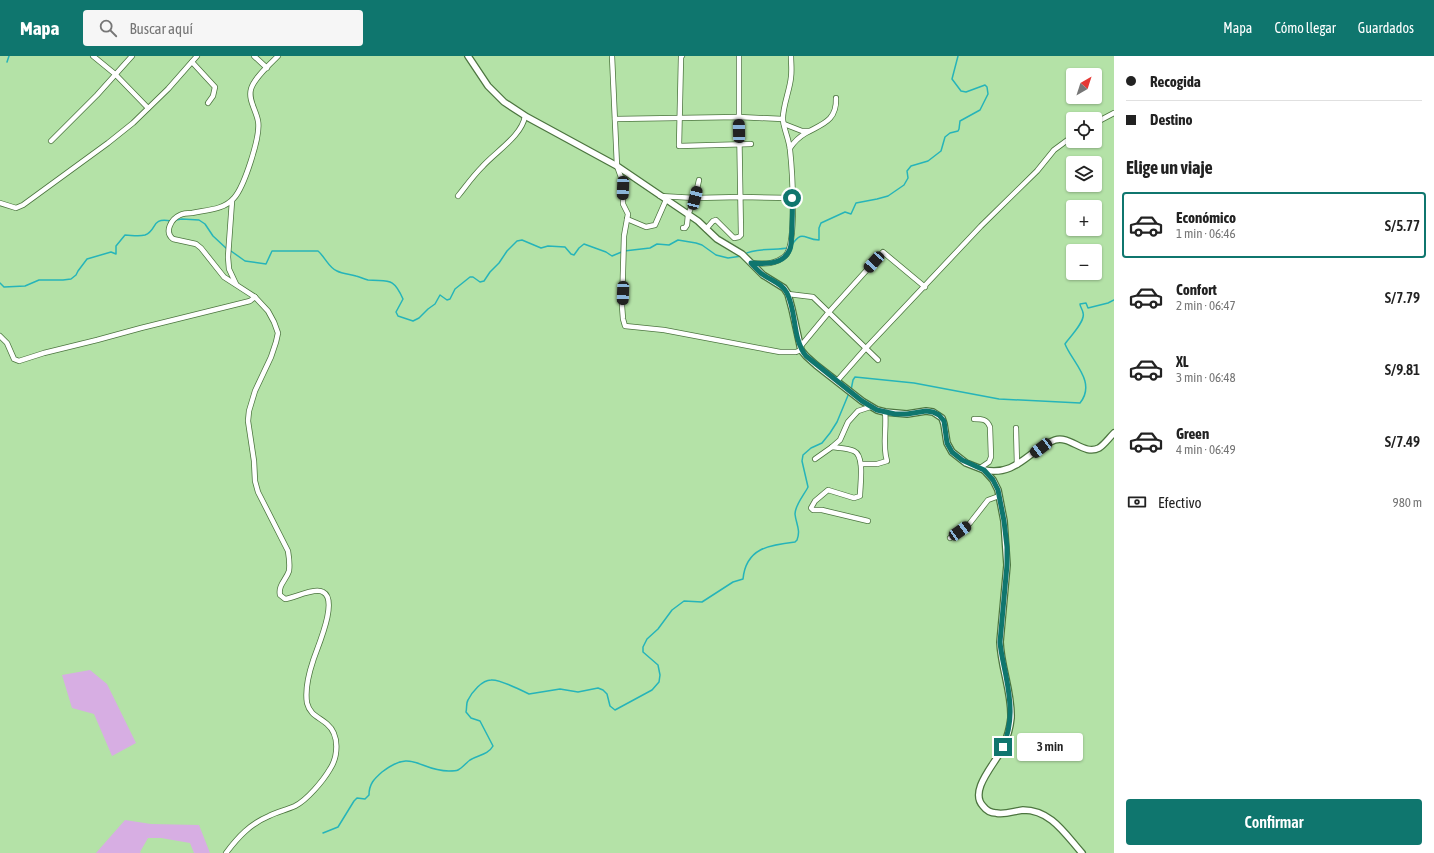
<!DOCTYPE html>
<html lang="es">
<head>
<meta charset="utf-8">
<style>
  :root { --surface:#fff; --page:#f6f6f6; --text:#222; --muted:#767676; --line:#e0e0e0; --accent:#0f766e }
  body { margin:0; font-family:"Asap Condensed",sans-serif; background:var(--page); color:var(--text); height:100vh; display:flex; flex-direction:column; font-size:15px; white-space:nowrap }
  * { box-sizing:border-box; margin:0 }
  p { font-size:13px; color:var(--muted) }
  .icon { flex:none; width:22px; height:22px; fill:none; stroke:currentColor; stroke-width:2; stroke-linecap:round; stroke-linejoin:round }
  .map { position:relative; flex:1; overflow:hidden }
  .drawer { display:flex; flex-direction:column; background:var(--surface); width:320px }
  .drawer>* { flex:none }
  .top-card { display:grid; align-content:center; height:88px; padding:0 12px; background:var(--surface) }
  .needle { width:26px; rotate:39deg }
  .fabs { position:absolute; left:1066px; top:12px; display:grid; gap:8px }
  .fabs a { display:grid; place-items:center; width:36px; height:36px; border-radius:4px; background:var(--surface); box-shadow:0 1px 3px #0004; font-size:20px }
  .end { position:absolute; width:18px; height:18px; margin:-9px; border:5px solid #0f766e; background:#fff; box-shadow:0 0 0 2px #fff }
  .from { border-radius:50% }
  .bubble { position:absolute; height:28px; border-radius:4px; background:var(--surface); box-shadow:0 1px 3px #0004; font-size:13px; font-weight:600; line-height:28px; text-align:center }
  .car { position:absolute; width:12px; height:24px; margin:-12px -6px; border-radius:5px; box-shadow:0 0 3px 1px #0007; background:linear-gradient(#222 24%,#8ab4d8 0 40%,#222 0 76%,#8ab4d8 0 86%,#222 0) }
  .top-card b { display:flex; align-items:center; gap:14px; height:38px; font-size:15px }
  .top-card b+b { border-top:1px solid var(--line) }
  .top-card i { width:10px; height:10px; background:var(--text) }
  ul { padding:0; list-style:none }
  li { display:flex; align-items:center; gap:12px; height:66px; margin:0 8px 6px; padding:0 4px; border:2px solid transparent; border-radius:4px }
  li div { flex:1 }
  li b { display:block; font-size:15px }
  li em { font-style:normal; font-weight:600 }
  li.on { border-color:var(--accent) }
  li>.icon { width:36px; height:36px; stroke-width:1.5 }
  h2 { padding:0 12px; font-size:18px; line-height:48px }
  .pay { display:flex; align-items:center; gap:10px; height:44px; padding:0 12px; font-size:15px }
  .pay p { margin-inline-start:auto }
  .cta { display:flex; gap:8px; margin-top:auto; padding:8px 12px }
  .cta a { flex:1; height:46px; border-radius:4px; background:var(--accent); color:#fff; font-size:16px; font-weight:600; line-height:46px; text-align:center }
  header { display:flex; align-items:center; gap:24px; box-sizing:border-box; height:56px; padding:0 20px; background:var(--accent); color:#fff }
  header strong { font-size:19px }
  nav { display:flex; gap:22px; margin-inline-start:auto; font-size:14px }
  .search { width:280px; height:36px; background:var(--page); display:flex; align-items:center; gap:10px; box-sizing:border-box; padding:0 14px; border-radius:4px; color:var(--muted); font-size:15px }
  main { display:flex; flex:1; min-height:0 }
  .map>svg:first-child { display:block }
  .green { fill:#d7aee3 }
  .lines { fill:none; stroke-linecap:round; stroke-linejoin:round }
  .stream { stroke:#26b4b9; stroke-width:1.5 }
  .minor-casing { stroke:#4c753f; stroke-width:6 }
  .tertiary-casing { stroke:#4c753f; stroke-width:8 }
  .minor { stroke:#fff; stroke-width:4.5 }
  .tertiary { stroke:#fff; stroke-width:5.5 }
  .route { stroke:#0f766e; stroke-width:5 }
</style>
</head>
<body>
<header>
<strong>Mapa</strong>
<div class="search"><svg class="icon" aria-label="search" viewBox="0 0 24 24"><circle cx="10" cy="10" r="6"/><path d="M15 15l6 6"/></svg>Buscar aquí</div>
<nav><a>Mapa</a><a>Cómo llegar</a><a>Guardados</a></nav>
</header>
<main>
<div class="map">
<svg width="1114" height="797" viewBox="0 0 1114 797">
  <rect width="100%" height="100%" fill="#b4e2a7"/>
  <g class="green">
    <polygon points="90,614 107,628 136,687 112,700 94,658 72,652 62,619"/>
    <polygon points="125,764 151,768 199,769 210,797 194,797 190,787 161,782 148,782 140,796 141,797 96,797"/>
  </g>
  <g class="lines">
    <g class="stream">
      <polyline points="7,6 9,0"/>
      <polyline points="176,164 182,163 199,164 205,168 213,180 227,193"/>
      <path d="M 791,190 C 803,172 804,184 819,184 L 819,172 L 821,167 L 845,156 L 851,158 L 856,147 L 877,143 L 888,140 L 904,129 L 908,122 L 907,115 L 911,110 L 928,105 L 941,95 L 945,81 L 950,77 L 958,75 L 959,73 L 960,65 L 980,54 L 988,38 L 987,31 L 985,29 L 966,36 L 961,35 L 952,23 L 958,0"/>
      <path d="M 231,195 L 245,205 L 266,208 L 272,195 L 318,195 C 325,201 329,212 337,215 C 343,218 350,218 356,220 C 360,221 364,223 368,224 C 388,226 393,220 403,243 L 396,256 L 398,260 L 413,265 L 419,262 L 428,253 L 435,248 L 440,239 L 447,244 L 450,243 L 455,233 L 470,221 L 473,221 L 480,226 L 484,225 L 490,216 L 499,207 L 507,195 L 517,185 L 522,184 L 541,192 L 548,190 L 565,191 L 571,198 L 574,199 L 579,192 L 584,188 L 606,196 L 612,200 L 624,195 L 650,192 L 657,188 L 669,189 L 678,184 L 696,187 L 702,189 L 716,199 L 728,202 L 742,200"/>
      <path d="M 745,198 C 753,192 777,194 788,192"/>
      <path d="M 0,227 L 4,231 L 25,230 L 39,224 L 63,224 L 71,223 L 76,219 L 78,215 L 87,203 L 111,196 L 116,198 L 116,190 L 125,179 C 131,179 138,181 145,179 C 158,174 150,161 171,165"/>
      <path d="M 851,334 L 853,324 L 855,321 L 914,327 L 999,343 L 1080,347 C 1097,326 1072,306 1065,288 C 1069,282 1086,265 1083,257 C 1083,254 1080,251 1080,248 L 1086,247 L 1088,252 L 1108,247 L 1114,244"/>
      <path d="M 323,777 L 338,771 L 354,745 L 357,742 L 365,743 L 369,739 C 369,728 374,723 382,716 C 413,692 419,715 449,715 C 451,715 456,715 458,714 C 462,712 466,707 470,704 C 478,699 488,699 493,690 L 480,665 L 471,662 L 466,656 C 467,652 466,647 468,644 C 472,636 482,624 491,624 C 499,623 521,634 529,638 L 560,633 L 578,636 L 598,632 L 603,634 L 607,638 L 610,650 L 615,654 L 652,634 L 659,626 L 660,619 L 658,609 L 643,596 L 643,591 L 647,583 L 658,573 L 672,554 L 684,545 L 702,546 L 733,526 L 743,523 C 746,492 769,489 795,486 L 797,484 C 801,474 796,468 795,458 C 795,449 804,439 808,431 L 802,405 L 803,399 L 811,392 L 822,387 L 830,377 L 837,366 L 849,337"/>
    </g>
    <defs>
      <g id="minor">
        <polyline points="93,0 115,18 148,52"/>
        <polyline points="254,0 267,12"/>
        <polyline points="612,0 617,110 623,127 623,148 628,158 624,180 622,250 623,263 625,270 664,274 780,296 796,296 801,294"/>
        <polyline points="682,0 681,1 679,90 751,88"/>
        <polyline points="192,6 215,31 213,40 208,47"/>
        <polyline points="615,63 739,61 783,63"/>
        <polyline points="1095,67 1114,57"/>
        <polyline points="784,68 802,75 809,75"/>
        <polyline points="51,85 97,39 132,0"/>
        <path d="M 790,92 C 794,86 799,81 806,77 C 822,68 837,65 836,42"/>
        <path d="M 458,140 C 466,130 473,120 482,111 C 495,96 522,80 525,60"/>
        <polyline points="660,140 695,142 741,141 792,142"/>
        <polyline points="232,145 228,201 229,213 236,228"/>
        <polyline points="0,147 16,152 23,149 108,87 133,67 168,33 197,0"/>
        <polyline points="627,163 646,171 655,169 666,144"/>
        <polyline points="683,172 685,172 687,169 688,159 695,142 699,124"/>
        <polyline points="706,173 713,165 716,164 734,182 739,181 741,179 739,61 739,0"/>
        <path d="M 751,207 C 764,208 776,209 786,199 C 797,187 792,112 790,94 C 789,83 784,74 783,64 C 782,52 790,34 791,21 C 792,14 791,7 791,0"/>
        <polyline points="788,238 813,241 878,304"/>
        <polyline points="0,280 7,287 14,303 19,305 44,297 97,284 141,272 250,245 255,241"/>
        <polyline points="800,291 829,256 883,196 925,231"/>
        <polyline points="837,325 866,292 981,170 1037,115 1054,94 1073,80"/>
        <path d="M 974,363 C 982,363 987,363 990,371 L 991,401 L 989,406 L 980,412"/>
        <polyline points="1016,372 1017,409"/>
        <path d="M 832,391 C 839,392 848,392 854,395 C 865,400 860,429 860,440 L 854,442 L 828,434 L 815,445 L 811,452 L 813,454 L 822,454 L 868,465"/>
        <polyline points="815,403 832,391 840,384 848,366 858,355 870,351"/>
        <path d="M 861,408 L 877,408 L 887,405 C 882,389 887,372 885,356"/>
        <polyline points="950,482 970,467 988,444 999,440"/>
        <path d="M 226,797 C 238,781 250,768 269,760 C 277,756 286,754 295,750 C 307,744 323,725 330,713 C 338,701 340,679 327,668 C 319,661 310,659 307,647 C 305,634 309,617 313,605 C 317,592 339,544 323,536 C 315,531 294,542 285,543 L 280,539 C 278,529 286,524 289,515 C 290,508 289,501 288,495 L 258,436 L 255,425 L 254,405 L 248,365 L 249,355 L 255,335 L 271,301 L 276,286 L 278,277 L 274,266 L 268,255 L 255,241 L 224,221 L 201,192 L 196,188 L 173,183 C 164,176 171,163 180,159 C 184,157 188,157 192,157 C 206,154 224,154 234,142 C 244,131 261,80 258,65 C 256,54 248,44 251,33 C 254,22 270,8 278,0"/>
      </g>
      <g id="tertiary">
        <path d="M 468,0 L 488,30 L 504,46 L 527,61 L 617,110 L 698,165 L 717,183 L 742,198 L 763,219 L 784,232 L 788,238 L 792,253 L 801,294 L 806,300 L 816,309 L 862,345 L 877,354 L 885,356 L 907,358 L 926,355 L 933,356 L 942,362 L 944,368 L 947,387 L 952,396 L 966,407 L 984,414 L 993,424 L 998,434 L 1004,465 L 1007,509 L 1000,586 C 1001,612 1012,636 1011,662 C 1010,672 1007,682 1003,691 C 997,706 968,734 983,750 C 986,754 991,757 996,757 C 1005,759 1014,755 1023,754 C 1051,754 1065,778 1082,797"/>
        <path d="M 984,414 C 1017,421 1029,393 1055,384 C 1070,379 1084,400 1099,392 C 1104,389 1109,382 1114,377"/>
      </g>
    </defs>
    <use href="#minor" class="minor-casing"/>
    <use href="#tertiary" class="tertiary-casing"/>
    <use href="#minor" class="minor"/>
    <use href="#tertiary" class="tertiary"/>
  </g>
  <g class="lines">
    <path class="route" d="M 792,142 C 793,153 792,163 792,174 C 791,180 792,188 790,193 C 784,209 765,208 751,207 C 755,211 758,215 762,218 C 770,224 783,228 787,237 C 797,257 792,282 806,300 L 862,345 L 877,354 L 895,358 L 907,358 L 926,355 L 933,356 L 939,359 L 944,365 L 947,387 L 952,396 L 962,404 L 984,414 L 993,424 L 998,434 L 1004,465 L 1007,491 L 1007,509 L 1000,586 C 1001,598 1004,609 1006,620 C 1011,646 1013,667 1003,691"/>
  </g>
</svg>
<div class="fabs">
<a><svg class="needle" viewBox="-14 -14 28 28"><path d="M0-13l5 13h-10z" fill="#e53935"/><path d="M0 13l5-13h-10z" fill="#767676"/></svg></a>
<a><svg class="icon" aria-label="locate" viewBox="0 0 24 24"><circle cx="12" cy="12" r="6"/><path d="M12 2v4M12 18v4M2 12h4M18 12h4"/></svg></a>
<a><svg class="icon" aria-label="layers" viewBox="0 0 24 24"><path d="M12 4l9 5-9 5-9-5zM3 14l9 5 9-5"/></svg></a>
<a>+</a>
<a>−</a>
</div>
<i class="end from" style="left:792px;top:142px"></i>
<i class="end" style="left:1003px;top:691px"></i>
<div class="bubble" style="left:1017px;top:677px;width:66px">3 min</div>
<i class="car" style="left:739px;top:75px;rotate:359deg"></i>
<i class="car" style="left:623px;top:132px;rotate:182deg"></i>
<i class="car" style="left:695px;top:142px;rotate:14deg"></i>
<i class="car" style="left:874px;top:206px;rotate:222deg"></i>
<i class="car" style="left:623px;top:237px;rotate:182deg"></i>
<i class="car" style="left:1041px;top:392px;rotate:233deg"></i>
<i class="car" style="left:960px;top:475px;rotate:55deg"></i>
</div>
<section class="drawer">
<div class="top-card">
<b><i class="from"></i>Recogida</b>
<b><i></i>Destino</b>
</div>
<h2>Elige un viaje</h2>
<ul>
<li class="on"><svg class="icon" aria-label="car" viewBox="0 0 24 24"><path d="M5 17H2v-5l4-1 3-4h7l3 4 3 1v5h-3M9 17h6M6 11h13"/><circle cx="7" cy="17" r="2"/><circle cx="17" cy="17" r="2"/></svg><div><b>Económico</b><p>1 min · 06:46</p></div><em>S/5.77</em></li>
<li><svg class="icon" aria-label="car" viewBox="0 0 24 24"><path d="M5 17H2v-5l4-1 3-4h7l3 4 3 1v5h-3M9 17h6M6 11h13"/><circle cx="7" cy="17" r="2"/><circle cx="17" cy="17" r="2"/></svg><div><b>Confort</b><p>2 min · 06:47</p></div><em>S/7.79</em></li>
<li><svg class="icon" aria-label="car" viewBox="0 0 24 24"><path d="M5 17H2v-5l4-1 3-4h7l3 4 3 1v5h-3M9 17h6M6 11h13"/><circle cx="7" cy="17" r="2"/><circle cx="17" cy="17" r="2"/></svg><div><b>XL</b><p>3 min · 06:48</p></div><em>S/9.81</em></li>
<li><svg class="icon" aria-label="car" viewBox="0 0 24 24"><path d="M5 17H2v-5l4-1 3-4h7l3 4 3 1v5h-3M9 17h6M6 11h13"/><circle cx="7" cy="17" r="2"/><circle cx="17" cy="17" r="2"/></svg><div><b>Green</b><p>4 min · 06:49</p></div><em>S/7.49</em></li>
</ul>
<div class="pay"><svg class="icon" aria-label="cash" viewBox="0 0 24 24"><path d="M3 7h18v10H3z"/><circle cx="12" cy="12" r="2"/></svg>Efectivo<p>980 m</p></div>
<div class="cta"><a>Confirmar</a></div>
</section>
</main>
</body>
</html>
